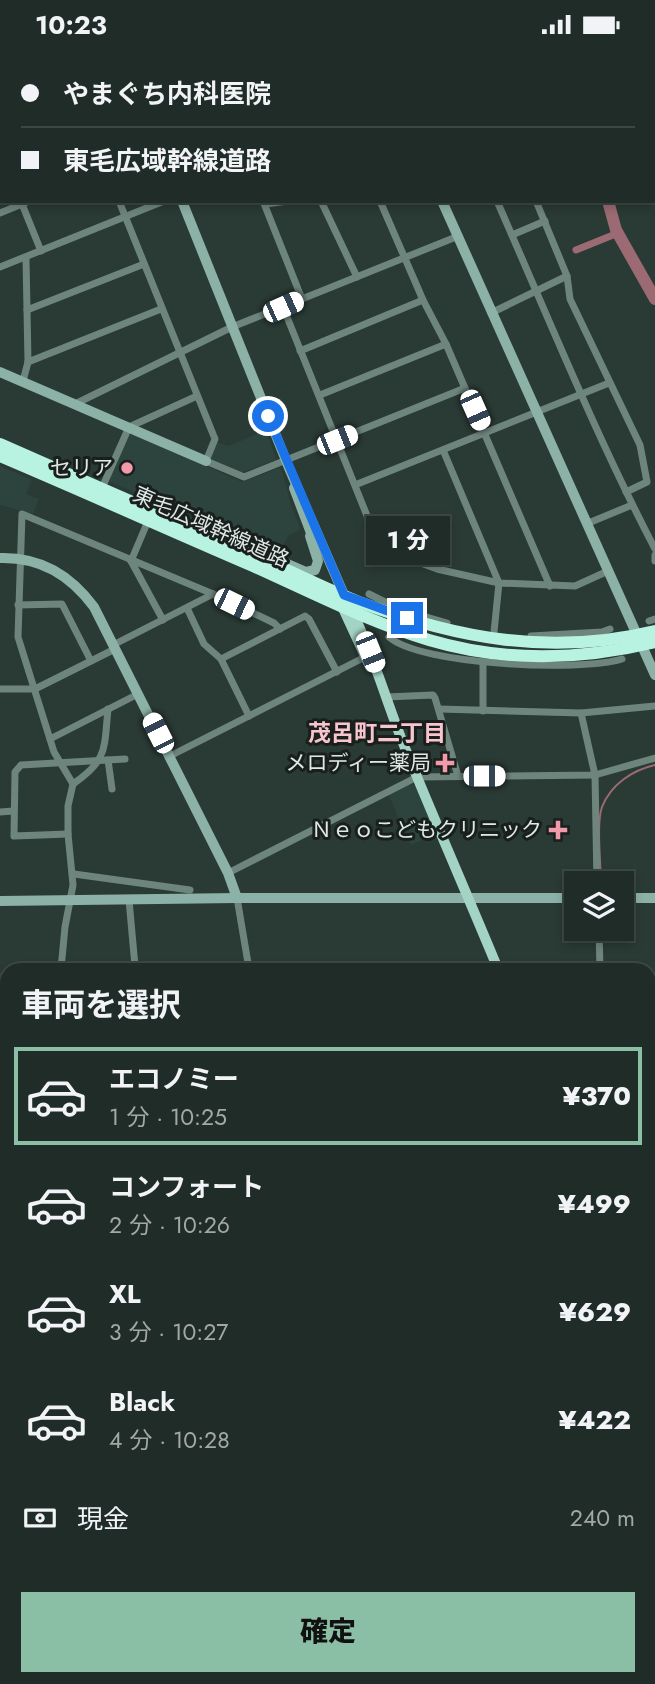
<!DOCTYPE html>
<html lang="ja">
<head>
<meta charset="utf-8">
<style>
  :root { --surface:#202c28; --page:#2d3834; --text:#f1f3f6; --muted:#a2a7a8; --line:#3d4845; --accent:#8abfa5 }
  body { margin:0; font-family:Jost,"Noto Sans JP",sans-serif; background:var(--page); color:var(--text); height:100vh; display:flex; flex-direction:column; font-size:26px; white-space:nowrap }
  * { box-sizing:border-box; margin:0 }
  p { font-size:23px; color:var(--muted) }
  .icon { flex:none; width:38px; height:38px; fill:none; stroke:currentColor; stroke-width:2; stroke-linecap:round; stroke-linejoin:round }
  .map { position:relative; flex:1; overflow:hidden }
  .details { position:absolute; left:0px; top:914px; width:656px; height:723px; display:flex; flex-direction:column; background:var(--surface); border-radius:21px 21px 0 0; box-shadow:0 4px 10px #0003,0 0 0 2px var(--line) }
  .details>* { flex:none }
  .guide { position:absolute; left:0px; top:0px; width:656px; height:154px; box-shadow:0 4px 10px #0003,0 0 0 2px var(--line); display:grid; align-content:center; height:154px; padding:0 21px; background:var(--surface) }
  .fabs { position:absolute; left:564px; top:822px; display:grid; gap:14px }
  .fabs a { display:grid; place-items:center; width:70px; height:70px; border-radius:0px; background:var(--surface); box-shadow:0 4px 10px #0003,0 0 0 2px var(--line); font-size:35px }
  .end { position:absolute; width:32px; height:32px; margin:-16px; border:9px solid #1a73e8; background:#fff; box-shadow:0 0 0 4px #fff }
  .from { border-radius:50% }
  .bubble { position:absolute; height:49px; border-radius:0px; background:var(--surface); box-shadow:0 4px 10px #0003,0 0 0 2px var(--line); font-size:23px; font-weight:800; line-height:49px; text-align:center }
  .car { position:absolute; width:21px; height:42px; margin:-21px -10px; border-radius:9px; box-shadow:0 0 5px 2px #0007; background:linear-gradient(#fff 24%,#345 0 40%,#fff 0 76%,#345 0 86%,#fff 0) }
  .guide b { display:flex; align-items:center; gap:24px; height:66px; font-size:26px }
  .guide b+b { border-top:2px solid var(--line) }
  .guide i { width:18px; height:18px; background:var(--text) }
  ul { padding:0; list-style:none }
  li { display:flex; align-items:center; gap:21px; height:98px; margin:0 14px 10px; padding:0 7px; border:4px solid transparent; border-radius:0px }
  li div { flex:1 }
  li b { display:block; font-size:26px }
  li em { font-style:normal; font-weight:800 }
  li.current { border-color:var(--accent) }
  li>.icon { width:63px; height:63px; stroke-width:1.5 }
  h2 { padding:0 21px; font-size:32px; line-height:84px }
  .pay { display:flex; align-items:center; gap:18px; height:77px; padding:0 21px; font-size:26px }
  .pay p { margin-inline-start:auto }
  .cta { display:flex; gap:14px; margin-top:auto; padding:14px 21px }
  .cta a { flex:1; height:80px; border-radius:0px; background:var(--accent); color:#111; font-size:28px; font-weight:800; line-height:80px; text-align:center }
  .status { display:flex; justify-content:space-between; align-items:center; height:49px; padding:0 35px; background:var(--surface); direction:ltr }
  .status svg { height:19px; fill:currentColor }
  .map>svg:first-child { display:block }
  .built { fill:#2c443d }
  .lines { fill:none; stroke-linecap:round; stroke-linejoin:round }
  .stream { stroke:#9b6a72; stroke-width:2 }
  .canal { stroke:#9b6a72; stroke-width:7 }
  .river { stroke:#9b6a72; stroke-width:12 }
  .street { stroke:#6e857d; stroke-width:7 }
  .secondary { stroke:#8cb1a6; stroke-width:10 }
  .primary { stroke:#a3d3c4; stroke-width:10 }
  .highway { stroke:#b8f2e0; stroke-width:12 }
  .rail { stroke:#9da9a5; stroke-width:2; stroke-dasharray:9 9; stroke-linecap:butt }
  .route { stroke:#1a73e8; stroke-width:9 }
  .poi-dot { fill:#f39aaa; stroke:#181f1d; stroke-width:2.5 }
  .labels { text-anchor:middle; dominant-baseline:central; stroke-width:6; stroke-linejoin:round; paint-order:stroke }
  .poi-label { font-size:21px; fill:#dee8e4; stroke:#181f1d; text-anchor:end }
  .street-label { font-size:21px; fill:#dee8e4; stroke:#181f1d }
  .neighbourhood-label { font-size:23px; font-weight:bold; fill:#f8c4cd; stroke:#181f1d }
</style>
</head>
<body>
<div class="status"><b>10:23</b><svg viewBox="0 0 49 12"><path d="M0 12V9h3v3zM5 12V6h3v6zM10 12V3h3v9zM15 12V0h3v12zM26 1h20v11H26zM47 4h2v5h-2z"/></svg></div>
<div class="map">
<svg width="655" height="1635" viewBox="0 0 655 1635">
  <rect width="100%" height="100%" fill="#2a3a35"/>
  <g class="built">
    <polygon points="265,381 276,408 275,411 241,424 212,411 210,407 217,393 229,397"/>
    <polygon points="134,385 242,433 279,419 282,422 291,456 301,480 288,487 280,504 108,432 127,387"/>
    <polygon points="0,417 32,431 26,445 39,450 33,465 0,456"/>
    <polygon points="409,734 417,738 438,784 411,796 388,745"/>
  </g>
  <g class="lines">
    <g class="stream">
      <path d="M 601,835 C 601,817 596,774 602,758 C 611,735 633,721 655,716"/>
      <polyline points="649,1113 655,1118"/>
    </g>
    <polyline class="canal" points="576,201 618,184"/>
    <g class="river">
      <polyline points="566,0 567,2"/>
      <polyline points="608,152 616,181 655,250"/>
    </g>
    <g class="street">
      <polyline points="56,0 57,2"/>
      <polyline points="178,0 179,2"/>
      <polyline points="230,0 230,2"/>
      <polyline points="312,0 313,2"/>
      <polyline points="470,0 470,2"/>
      <polyline points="29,152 22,155 41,202"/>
      <polyline points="119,152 215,390 206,412 244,428 465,339"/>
      <polyline points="263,152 302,250"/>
      <polyline points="321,152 357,228"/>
      <polyline points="380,152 423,251 446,295 550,537"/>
      <path d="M 497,152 C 548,268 596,387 655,500"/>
      <polyline points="536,152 567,227 570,250 640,396 647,433 626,443"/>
      <polyline points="265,155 288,152"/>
      <polyline points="0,164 22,155"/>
      <polyline points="512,186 545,172"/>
      <polyline points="0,218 164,152"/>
      <polyline points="283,258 380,499 437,520 499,534 575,537 608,522"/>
      <polyline points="27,261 144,215"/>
      <polyline points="491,264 567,227"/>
      <polyline points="300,302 423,251"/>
      <polyline points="28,313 161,260"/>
      <polyline points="23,332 28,313 26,209"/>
      <polyline points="320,346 446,295"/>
      <polyline points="75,355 232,278 456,188"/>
      <polyline points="443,401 499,534 494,583"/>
      <polyline points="355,436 609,334"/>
      <polyline points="102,439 129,378 197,347"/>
      <polyline points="586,475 632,456"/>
      <polyline points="655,506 655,512"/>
      <polyline points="131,512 163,571"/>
      <polyline points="131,512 148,472"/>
      <polyline points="369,545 399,560 447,574"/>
      <polyline points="18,556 62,555 91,612"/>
      <polyline points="187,559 204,595 221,610 249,667"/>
      <polyline points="649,572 655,570"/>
      <polyline points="531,587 602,583 610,580"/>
      <path d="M 389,588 C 420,616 581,623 622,610"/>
      <polyline points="113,596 213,545"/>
      <polyline points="221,610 305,567 309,570 337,623"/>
      <polyline points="0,640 35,640 115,600"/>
      <polyline points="386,648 433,646 435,649 458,727"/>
      <polyline points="439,660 581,664 655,657"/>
      <polyline points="483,662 483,613"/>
      <polyline points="581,664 595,726 597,835"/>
      <polyline points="50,690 138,645"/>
      <polyline points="170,707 365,608"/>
      <polyline points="108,711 112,740"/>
      <path d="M 73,735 C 108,711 104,700 108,660"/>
      <polyline points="0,763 13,762"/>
      <polyline points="68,785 14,787 15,723 21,716 125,710"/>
      <polyline points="228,824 417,728 595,726 655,709"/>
      <polyline points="74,825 190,841"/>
      <polyline points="237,849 249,920"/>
      <polyline points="129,851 135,917"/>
      <polyline points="599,880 600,920"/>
      <polyline points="61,920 65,878 73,836 68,785 68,757 73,735 54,703 18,588 22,465 213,545 274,574 280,580"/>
      <polyline points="649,969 655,970"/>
      <polyline points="0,1011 7,1009"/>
      <polyline points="649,1060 655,1060"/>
      <polyline points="649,1231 655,1230"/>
      <polyline points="0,1314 7,1324"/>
      <polyline points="649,1344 655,1344"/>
      <polyline points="0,1362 7,1359"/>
      <polyline points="0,1601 7,1610"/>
      <polyline points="22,1629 26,1635"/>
      <polyline points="234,1629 235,1635"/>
      <polyline points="377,1629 377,1635"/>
      <polyline points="486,1629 486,1635"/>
      <polyline points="646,1629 647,1635"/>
    </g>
    <g class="secondary">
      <polyline points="121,0 122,2"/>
      <polyline points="374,0 375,2"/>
      <polyline points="256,2 261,0"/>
      <polyline points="654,21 655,20"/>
      <polyline points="0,103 2,102"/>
      <polyline points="182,152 289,419 344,546"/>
      <polyline points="442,152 655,626"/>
      <polyline points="0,323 206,412"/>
      <polyline points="294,439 314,492"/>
      <path d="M 0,509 C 41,508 70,526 94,558 L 228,824 L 237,849"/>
      <polyline points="283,513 306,523 315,521 318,512 310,487"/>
      <polyline points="621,849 655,849"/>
      <polyline points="0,852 237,849 576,849"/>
      <polyline points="649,1169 655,1166"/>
      <polyline points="0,1226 7,1225"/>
      <polyline points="649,1602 655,1602"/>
      <polyline points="591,1629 591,1635"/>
      <polyline points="325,1635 363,1629"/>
    </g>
    <g class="primary">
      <polyline points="340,553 370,618"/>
      <path d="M 351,560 C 373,604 385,649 403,694 C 434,770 467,845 498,920"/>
      <polyline points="649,1140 655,1147"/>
      <polyline points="0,1430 7,1434"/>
      <polyline points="211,1629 215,1635"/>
    </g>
    <g class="highway">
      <path d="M 0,395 C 84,432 168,469 253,505 C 288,521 323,539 359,553 C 458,590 551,607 655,582"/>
      <path d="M 0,407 C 85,443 169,481 253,517 C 311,543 369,573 429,591 C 503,613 581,611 655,593"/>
    </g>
    <g class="rail">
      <polyline points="0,1592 7,1601"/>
      <polyline points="30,1629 35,1635"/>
    </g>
  </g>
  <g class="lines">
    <polyline class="route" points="268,367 344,546 407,569"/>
  </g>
  <g class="poi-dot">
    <circle cx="127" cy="419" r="7"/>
    <path d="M441.5 703.5h7v7h7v7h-7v7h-7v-7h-7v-7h7z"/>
    <path d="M554.5 770.5h7v7h7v7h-7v7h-7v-7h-7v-7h7z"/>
  </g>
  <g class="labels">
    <g class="poi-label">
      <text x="113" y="419">セリア</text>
      <text x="431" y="714">メロディー薬局</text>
      <text x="542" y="781">Ｎｅｏこどもクリニック</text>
    </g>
    <g class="street-label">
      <text transform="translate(211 478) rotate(24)">東毛広域幹線道路</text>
    </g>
    <g class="neighbourhood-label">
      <text x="377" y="684">茂呂町二丁目</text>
    </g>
  </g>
</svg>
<div class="fabs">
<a><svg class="icon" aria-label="layers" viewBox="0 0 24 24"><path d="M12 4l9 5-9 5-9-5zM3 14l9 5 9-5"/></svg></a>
</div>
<i class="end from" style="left:268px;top:367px"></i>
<i class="end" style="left:407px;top:569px"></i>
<div class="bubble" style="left:366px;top:467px;width:84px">1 分</div>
<i class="car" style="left:283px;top:258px;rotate:66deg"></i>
<i class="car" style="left:475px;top:361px;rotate:156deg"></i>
<i class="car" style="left:337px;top:391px;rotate:68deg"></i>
<i class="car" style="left:234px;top:555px;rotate:116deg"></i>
<i class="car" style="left:370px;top:603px;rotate:158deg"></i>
<i class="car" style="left:158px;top:684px;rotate:333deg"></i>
<i class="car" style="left:484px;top:727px;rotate:90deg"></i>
<div class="guide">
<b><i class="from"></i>やまぐち内科医院</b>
<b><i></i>東毛広域幹線道路</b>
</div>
<section class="details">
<h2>車両を選択</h2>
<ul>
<li class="current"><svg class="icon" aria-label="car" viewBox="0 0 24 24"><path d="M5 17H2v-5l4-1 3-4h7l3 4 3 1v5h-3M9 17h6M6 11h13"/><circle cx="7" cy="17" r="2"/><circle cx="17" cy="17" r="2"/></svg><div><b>エコノミー</b><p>1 分 · 10:25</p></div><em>¥370</em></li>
<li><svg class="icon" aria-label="car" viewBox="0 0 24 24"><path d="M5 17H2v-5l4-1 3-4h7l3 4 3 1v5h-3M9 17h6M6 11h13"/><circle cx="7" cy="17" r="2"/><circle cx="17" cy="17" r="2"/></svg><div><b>コンフォート</b><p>2 分 · 10:26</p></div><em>¥499</em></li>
<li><svg class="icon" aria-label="car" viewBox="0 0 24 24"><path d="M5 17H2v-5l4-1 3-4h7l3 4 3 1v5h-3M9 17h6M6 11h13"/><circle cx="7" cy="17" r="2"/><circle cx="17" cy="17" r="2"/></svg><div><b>XL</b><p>3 分 · 10:27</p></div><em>¥629</em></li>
<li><svg class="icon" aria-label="car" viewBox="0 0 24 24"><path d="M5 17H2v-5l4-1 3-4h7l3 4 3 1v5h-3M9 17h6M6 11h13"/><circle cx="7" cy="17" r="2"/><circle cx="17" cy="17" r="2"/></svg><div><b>Black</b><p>4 分 · 10:28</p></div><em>¥422</em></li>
</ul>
<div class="pay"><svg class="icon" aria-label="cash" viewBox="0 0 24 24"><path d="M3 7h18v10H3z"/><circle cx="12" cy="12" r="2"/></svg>現金<p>240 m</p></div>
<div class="cta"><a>確定</a></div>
</section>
</div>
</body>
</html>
